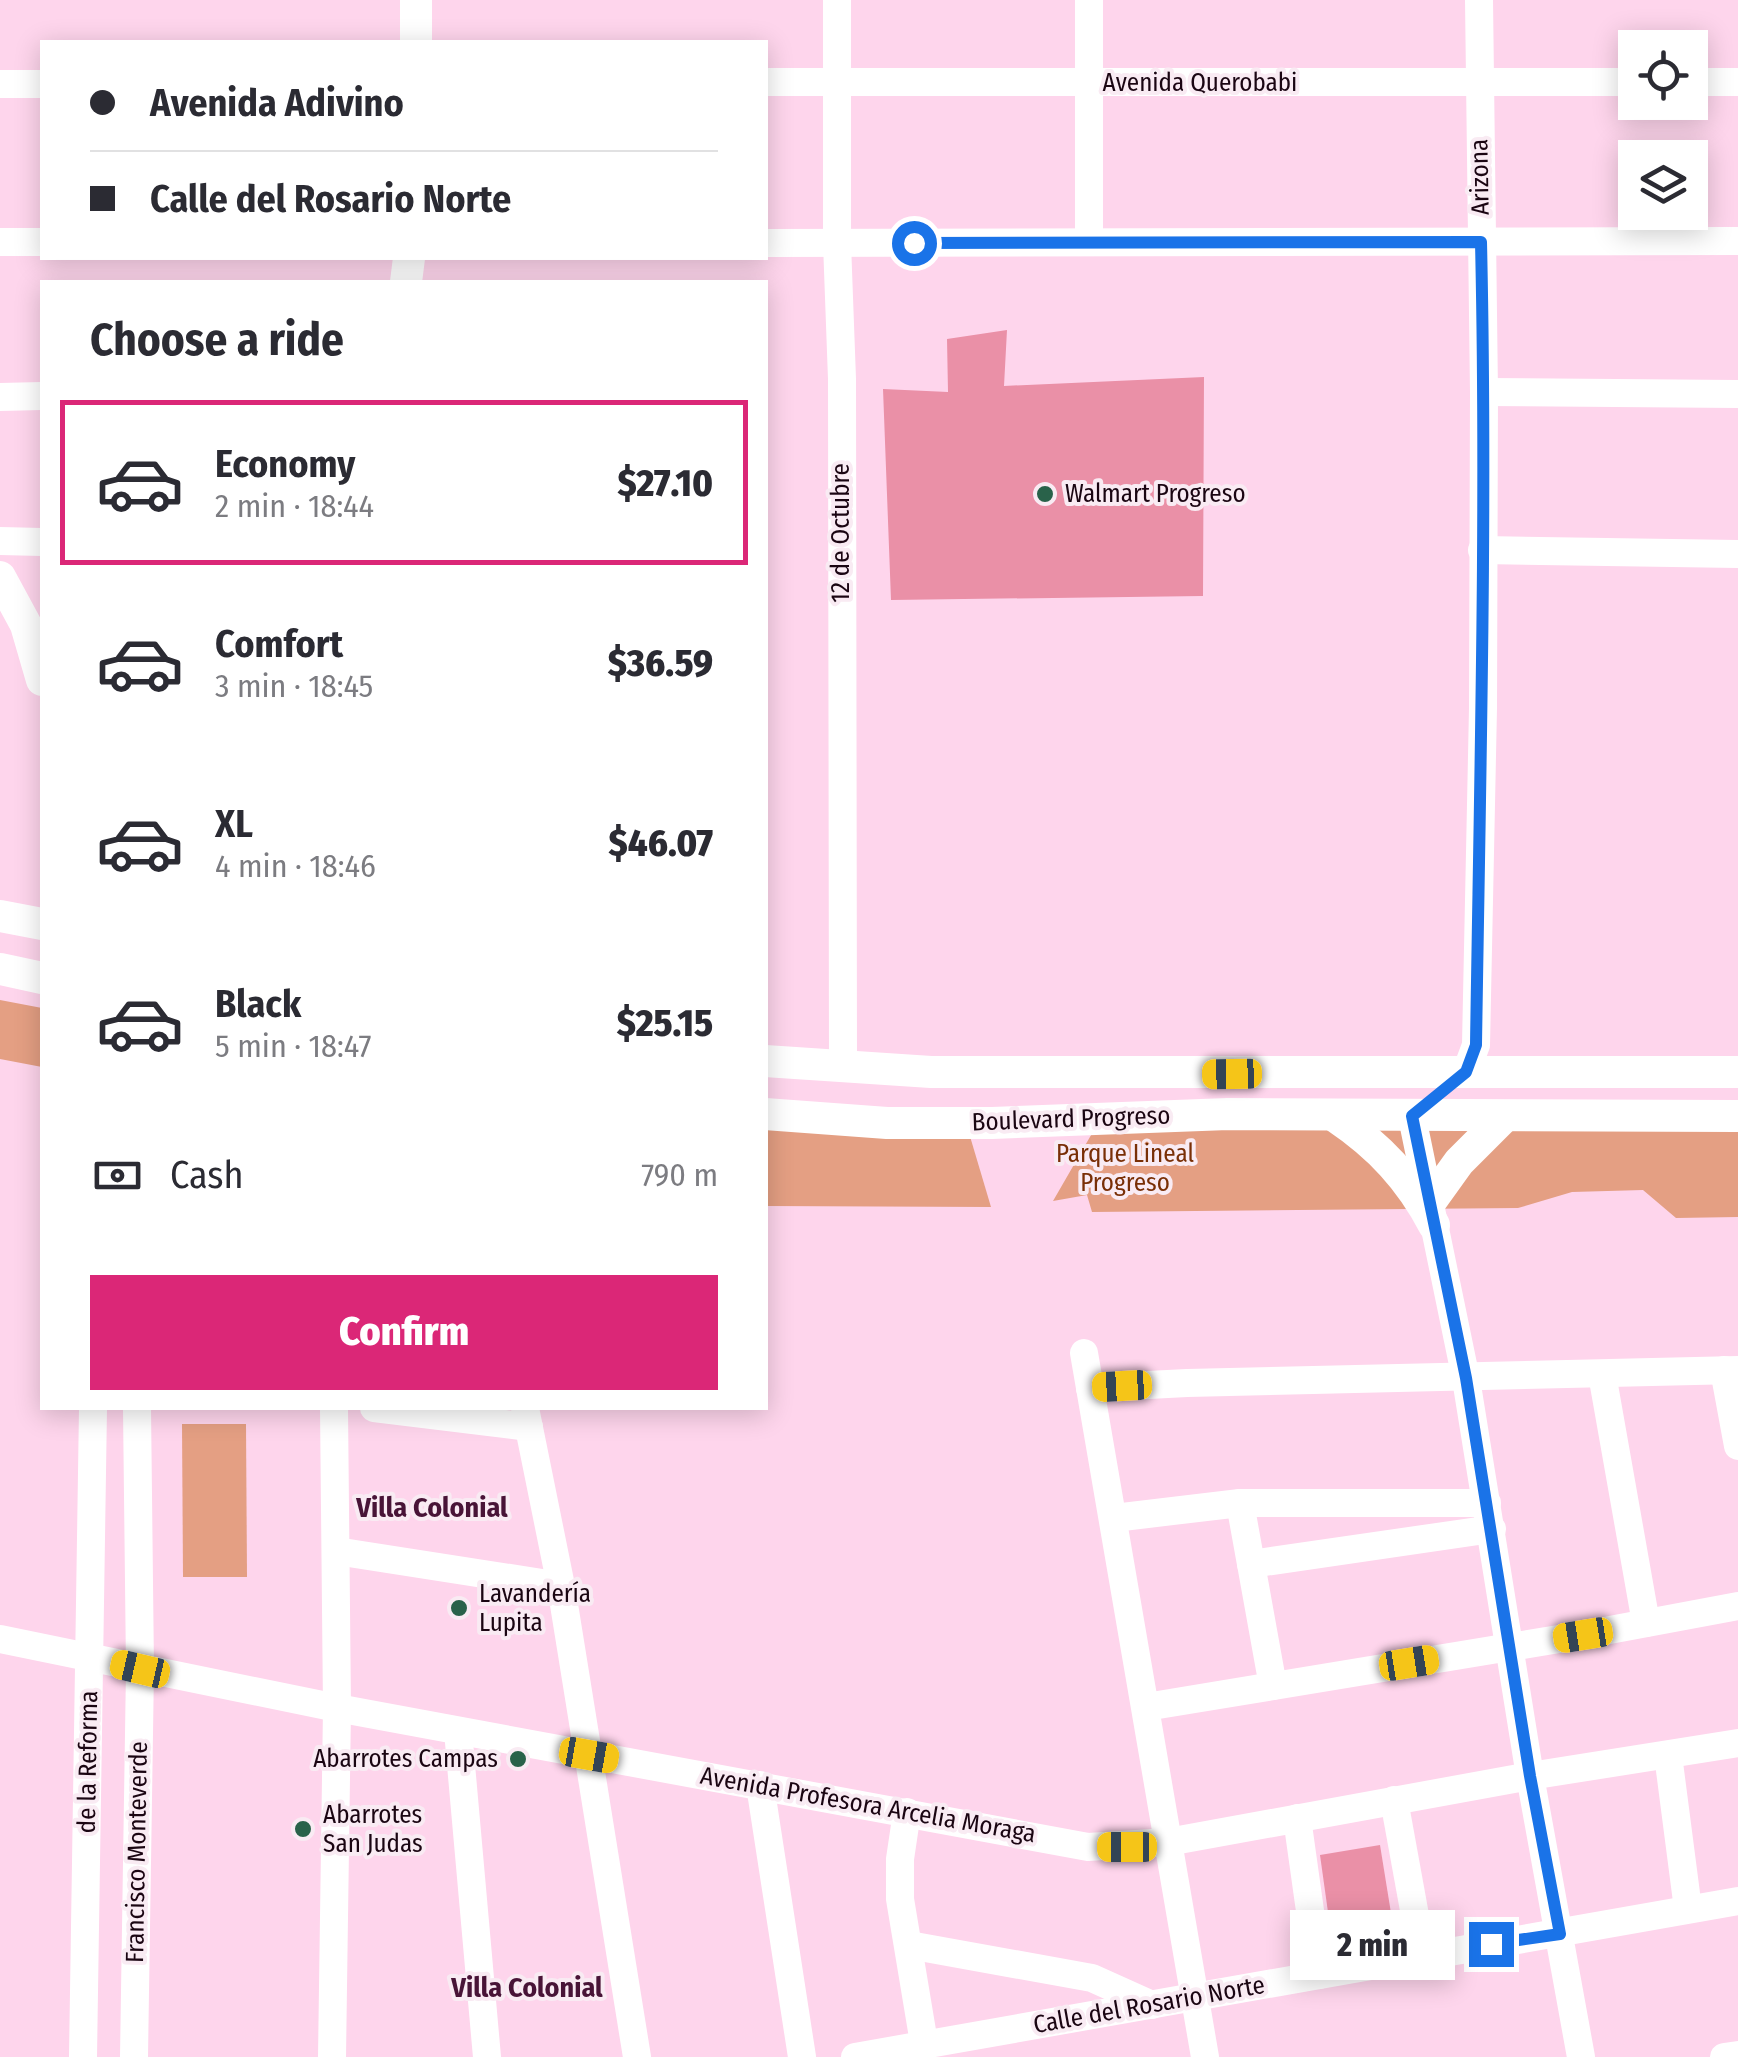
<!DOCTYPE html>
<html lang="en">
<head>
<meta charset="utf-8">
<style>
  :root { --surface:#fff; --page:#f2f2f3; --text:#2b2b33; --muted:#7c7c81; --line:#e1e1e2; --accent:#db2777 }
  body { margin:0; font-family:"Fira Sans Condensed",sans-serif; background:var(--page); color:var(--text); height:100vh; display:flex; flex-direction:column; font-size:38px; white-space:nowrap }
  * { box-sizing:border-box; margin:0 }
  p { font-size:32px; color:var(--muted) }
  .icon { flex:none; width:55px; height:55px; fill:none; stroke:currentColor; stroke-width:2; stroke-linecap:round; stroke-linejoin:round }
  .map { position:relative; flex:1; overflow:hidden }
  .side { position:absolute; left:40px; top:280px; width:728px; height:1130px; display:flex; flex-direction:column; background:var(--surface); border-radius:0px; box-shadow:0 5px 25px #0003 }
  .side>* { flex:none }
  .banner { position:absolute; left:40px; top:40px; width:728px; height:220px; border-radius:0px; box-shadow:0 5px 25px #0003; display:grid; align-content:center; height:220px; padding:0 50px; background:var(--surface) }
  .controls { position:absolute; left:1618px; top:30px; display:grid; gap:20px }
  .controls a { display:grid; place-items:center; width:90px; height:90px; border-radius:0px; background:var(--surface); box-shadow:0 5px 25px #0003; font-size:50px }
  .end { position:absolute; width:45px; height:45px; margin:-22px; border:12px solid #1a73e8; background:#fff; box-shadow:0 0 0 5px #fff }
  .from { border-radius:50% }
  .bubble { position:absolute; height:70px; border-radius:0px; background:var(--surface); box-shadow:0 5px 25px #0003; font-size:32px; font-weight:800; line-height:70px; text-align:center }
  .car { position:absolute; width:30px; height:60px; margin:-30px -15px; border-radius:12px; box-shadow:0 0 8px 2px #0007; background:linear-gradient(#f5c518 24%,#345 0 40%,#f5c518 0 76%,#345 0 86%,#f5c518 0) }
  .banner b { display:flex; align-items:center; gap:35px; height:95px; font-size:38px }
  .banner b+b { border-top:2px solid var(--line) }
  .banner i { width:25px; height:25px; background:var(--text) }
  ul { padding:0; list-style:none }
  li { display:flex; align-items:center; gap:30px; height:165px; margin:0 20px 15px; padding:0 30px; border:5px solid transparent; border-radius:0px }
  li div { flex:1 }
  li b { display:block; font-size:38px }
  li em { font-style:normal; font-weight:800 }
  li.on { border-color:var(--accent) }
  li>.icon { width:90px; height:90px; stroke-width:1.5 }
  h2 { padding:0 50px; font-size:45px; line-height:120px }
  .pay { display:flex; align-items:center; gap:25px; height:110px; padding:0 50px; font-size:38px }
  .pay p { margin-inline-start:auto }
  .primary-button { display:flex; gap:20px; margin-top:auto; padding:20px 50px }
  .primary-button a { flex:1; height:115px; border-radius:0px; background:var(--accent); color:#fff; font-size:40px; font-weight:800; line-height:115px; text-align:center }
  .map>svg:first-child { display:block }
  .green { fill:#e49f83 }
  .building { fill:#ea90a7 }
  .lines { fill:none; stroke-linecap:round; stroke-linejoin:round }
  .minor { stroke:#fff; stroke-width:28 }
  .major { stroke:#fff; stroke-width:32 }
  .route { stroke:#1a73e8; stroke-width:12 }
  .poi-dot { fill:#29624a; stroke:#f9ebf3; stroke-width:4 }
  .labels { text-anchor:middle; dominant-baseline:central; stroke-width:8; stroke-linejoin:round; paint-order:stroke }
  .street-label { font-size:25px; fill:#1a0512; stroke:#f9ebf3 }
  .poi-label { font-size:25px; fill:#1a0512; stroke:#f9ebf3; text-anchor:start }
  .park-label { font-size:25px; fill:#792f06; stroke:#f9ebf3 }
  .neighbourhood-label { font-size:28px; font-weight:bold; fill:#481437; stroke:#f9ebf3 }
</style>
</head>
<body>
<div class="map">
<svg width="1738" height="2057" viewBox="0 0 1738 2057">
  <rect width="100%" height="100%" fill="#fed5ec"/>
  <g class="green">
    <polygon points="0,1000 42,1008 42,1067 0,1059"/>
    <polygon points="765,1119 969,1133 991,1207 765,1206"/>
    <polygon points="1738,1122 1738,1217 1676,1218 1643,1190 1572,1192 1518,1208 1092,1212 1087,1195 1053,1201 1098,1123"/>
    <polygon points="182,1424 246,1424 247,1577 183,1577"/>
  </g>
  <g class="building">
    <polygon points="1007,330 1004,386 1204,377 1203,596 891,600 883,389 948,392 947,339"/>
    <polygon points="1380,1845 1396,1944 1334,1955 1320,1855"/>
  </g>
  <g class="lines">
    <g class="minor">
      <polyline points="837,0 837,243 842,379 843,1067"/>
      <polyline points="765,82 1635,82"/>
      <polyline points="1690,82 1738,82"/>
      <polyline points="0,84 42,84"/>
      <polyline points="0,242 42,242"/>
      <polyline points="1089,242 1089,0"/>
      <polyline points="765,243 1738,241"/>
      <polyline points="1484,392 1738,394"/>
      <polyline points="0,397 42,396"/>
      <polyline points="0,541 42,542"/>
      <polyline points="1482,550 1738,554"/>
      <polyline points="1466,1072 1476,1045 1483,708 1484,392 1479,0"/>
      <polyline points="1412,1117 1466,1379 1530,1776 1581,2057"/>
      <polyline points="1084,1353 1205,2057"/>
      <polyline points="1724,1370 1738,1446"/>
      <polyline points="1602,1374 1646,1623"/>
      <polyline points="1090,1388 1187,1383 1738,1370"/>
      <polyline points="374,1408 529,1427"/>
      <polyline points="525,1408 561,1586 637,2057"/>
      <polyline points="1240,1503 1273,1686"/>
      <polyline points="1114,1518 1240,1503 1487,1503"/>
      <polyline points="336,1551 561,1586"/>
      <polyline points="1251,1564 1492,1529"/>
      <polyline points="0,1639 337,1708 1088,1847 1168,1842 1530,1776 1738,1743"/>
      <polyline points="1146,1707 1583,1635 1738,1606"/>
      <polyline points="458,1731 487,2057"/>
      <polyline points="1668,1755 1688,1909"/>
      <polyline points="760,1785 802,2057"/>
      <polyline points="1394,1800 1422,1954"/>
      <polyline points="907,1812 900,1859 900,1899 924,2043"/>
      <polyline points="1297,1818 1319,1975"/>
      <polyline points="909,1945 1092,1978 1152,2005"/>
      <polyline points="83,2057 93,1408"/>
      <polyline points="134,2057 140,1669 137,1408"/>
      <polyline points="332,2057 337,1708 334,1408"/>
      <polyline points="855,2057 1738,1901"/>
      <polyline points="1724,2057 1738,2055"/>
    </g>
    <g class="major">
      <polyline points="416,0 416,42"/>
      <polyline points="406,282 409,258"/>
      <polyline points="0,577 26,625 42,680"/>
      <polyline points="0,916 42,924"/>
      <polyline points="0,969 42,978"/>
      <polyline points="765,1061 931,1072 1738,1072"/>
      <polyline points="765,1114 887,1123 992,1123 1228,1114 1738,1116"/>
      <path d="M 1336,1117 C 1379,1146 1410,1179 1434,1225"/>
      <polyline points="1431,1201 1459,1162 1504,1117"/>
    </g>
  </g>
  <g class="lines">
    <path class="route" d="M 914,243 L 1481,242 C 1487,509 1480,777 1476,1045 L 1466,1072 L 1412,1116 L 1466,1378 L 1530,1776 L 1560,1934 L 1491,1944"/>
  </g>
  <g class="poi-dot">
    <circle cx="1045" cy="494" r="10"/>
    <circle cx="459" cy="1608" r="10"/>
    <circle cx="518" cy="1759" r="10"/>
    <circle cx="303" cy="1829" r="10"/>
  </g>
  <g class="labels">
    <g class="street-label">
      <text x="1200" y="83">Avenida Querobabi</text>
      <text transform="translate(1480 177) rotate(-91)">Arizona</text>
      <text transform="translate(841 533) rotate(-90)">12 de Octubre</text>
      <text transform="translate(1071 1119) rotate(-2)">Boulevard Progreso</text>
      <text transform="translate(88 1762) rotate(-89)">de la Reforma</text>
      <text transform="translate(868 1805) rotate(10)">Avenida Profesora Arcelia Moraga</text>
      <text transform="translate(137 1852) rotate(-89)">Francisco Monteverde</text>
      <text transform="translate(1149 2005) rotate(-10)">Calle del Rosario Norte</text>
    </g>
    <g class="poi-label">
      <text x="1065" y="494">Walmart Progreso</text>
      <text x="479" y="1594">Lavandería<tspan x="479" dy="29">Lupita</tspan></text>
      <text x="498" y="1759" text-anchor="end">Abarrotes Campas</text>
      <text x="323" y="1815">Abarrotes<tspan x="323" dy="29">San Judas</tspan></text>
    </g>
    <g class="park-label">
      <text x="1125" y="1154">Parque Lineal<tspan x="1125" dy="29">Progreso</tspan></text>
    </g>
    <g class="neighbourhood-label">
      <text x="432" y="1507">Villa Colonial</text>
      <text x="527" y="1987">Villa Colonial</text>
    </g>
  </g>
</svg>
<div class="controls">
<a><svg class="icon" aria-label="locate" viewBox="0 0 24 24"><circle cx="12" cy="12" r="6"/><path d="M12 2v4M12 18v4M2 12h4M18 12h4"/></svg></a>
<a><svg class="icon" aria-label="layers" viewBox="0 0 24 24"><path d="M12 4l9 5-9 5-9-5zM3 14l9 5 9-5"/></svg></a>
</div>
<i class="end from" style="left:914px;top:243px"></i>
<i class="end" style="left:1491px;top:1944px"></i>
<div class="bubble" style="left:1290px;top:1910px;width:165px">2 min</div>
<i class="car" style="left:1232px;top:1074px;rotate:269deg"></i>
<i class="car" style="left:1122px;top:1386px;rotate:267deg"></i>
<i class="car" style="left:1583px;top:1635px;rotate:261deg"></i>
<i class="car" style="left:1409px;top:1663px;rotate:81deg"></i>
<i class="car" style="left:140px;top:1669px;rotate:283deg"></i>
<i class="car" style="left:589px;top:1755px;rotate:100deg"></i>
<i class="car" style="left:1127px;top:1847px;rotate:270deg"></i>
<div class="banner">
<b><i class="from"></i>Avenida Adivino</b>
<b><i></i>Calle del Rosario Norte</b>
</div>
<section class="side">
<h2>Choose a ride</h2>
<ul>
<li class="on"><svg class="icon" aria-label="car" viewBox="0 0 24 24"><path d="M5 17H2v-5l4-1 3-4h7l3 4 3 1v5h-3M9 17h6M6 11h13"/><circle cx="7" cy="17" r="2"/><circle cx="17" cy="17" r="2"/></svg><div><b>Economy</b><p>2 min · 18:44</p></div><em>$27.10</em></li>
<li><svg class="icon" aria-label="car" viewBox="0 0 24 24"><path d="M5 17H2v-5l4-1 3-4h7l3 4 3 1v5h-3M9 17h6M6 11h13"/><circle cx="7" cy="17" r="2"/><circle cx="17" cy="17" r="2"/></svg><div><b>Comfort</b><p>3 min · 18:45</p></div><em>$36.59</em></li>
<li><svg class="icon" aria-label="car" viewBox="0 0 24 24"><path d="M5 17H2v-5l4-1 3-4h7l3 4 3 1v5h-3M9 17h6M6 11h13"/><circle cx="7" cy="17" r="2"/><circle cx="17" cy="17" r="2"/></svg><div><b>XL</b><p>4 min · 18:46</p></div><em>$46.07</em></li>
<li><svg class="icon" aria-label="car" viewBox="0 0 24 24"><path d="M5 17H2v-5l4-1 3-4h7l3 4 3 1v5h-3M9 17h6M6 11h13"/><circle cx="7" cy="17" r="2"/><circle cx="17" cy="17" r="2"/></svg><div><b>Black</b><p>5 min · 18:47</p></div><em>$25.15</em></li>
</ul>
<div class="pay"><svg class="icon" aria-label="cash" viewBox="0 0 24 24"><path d="M3 7h18v10H3z"/><circle cx="12" cy="12" r="2"/></svg>Cash<p>790 m</p></div>
<div class="primary-button"><a>Confirm</a></div>
</section>
</div>
</body>
</html>
